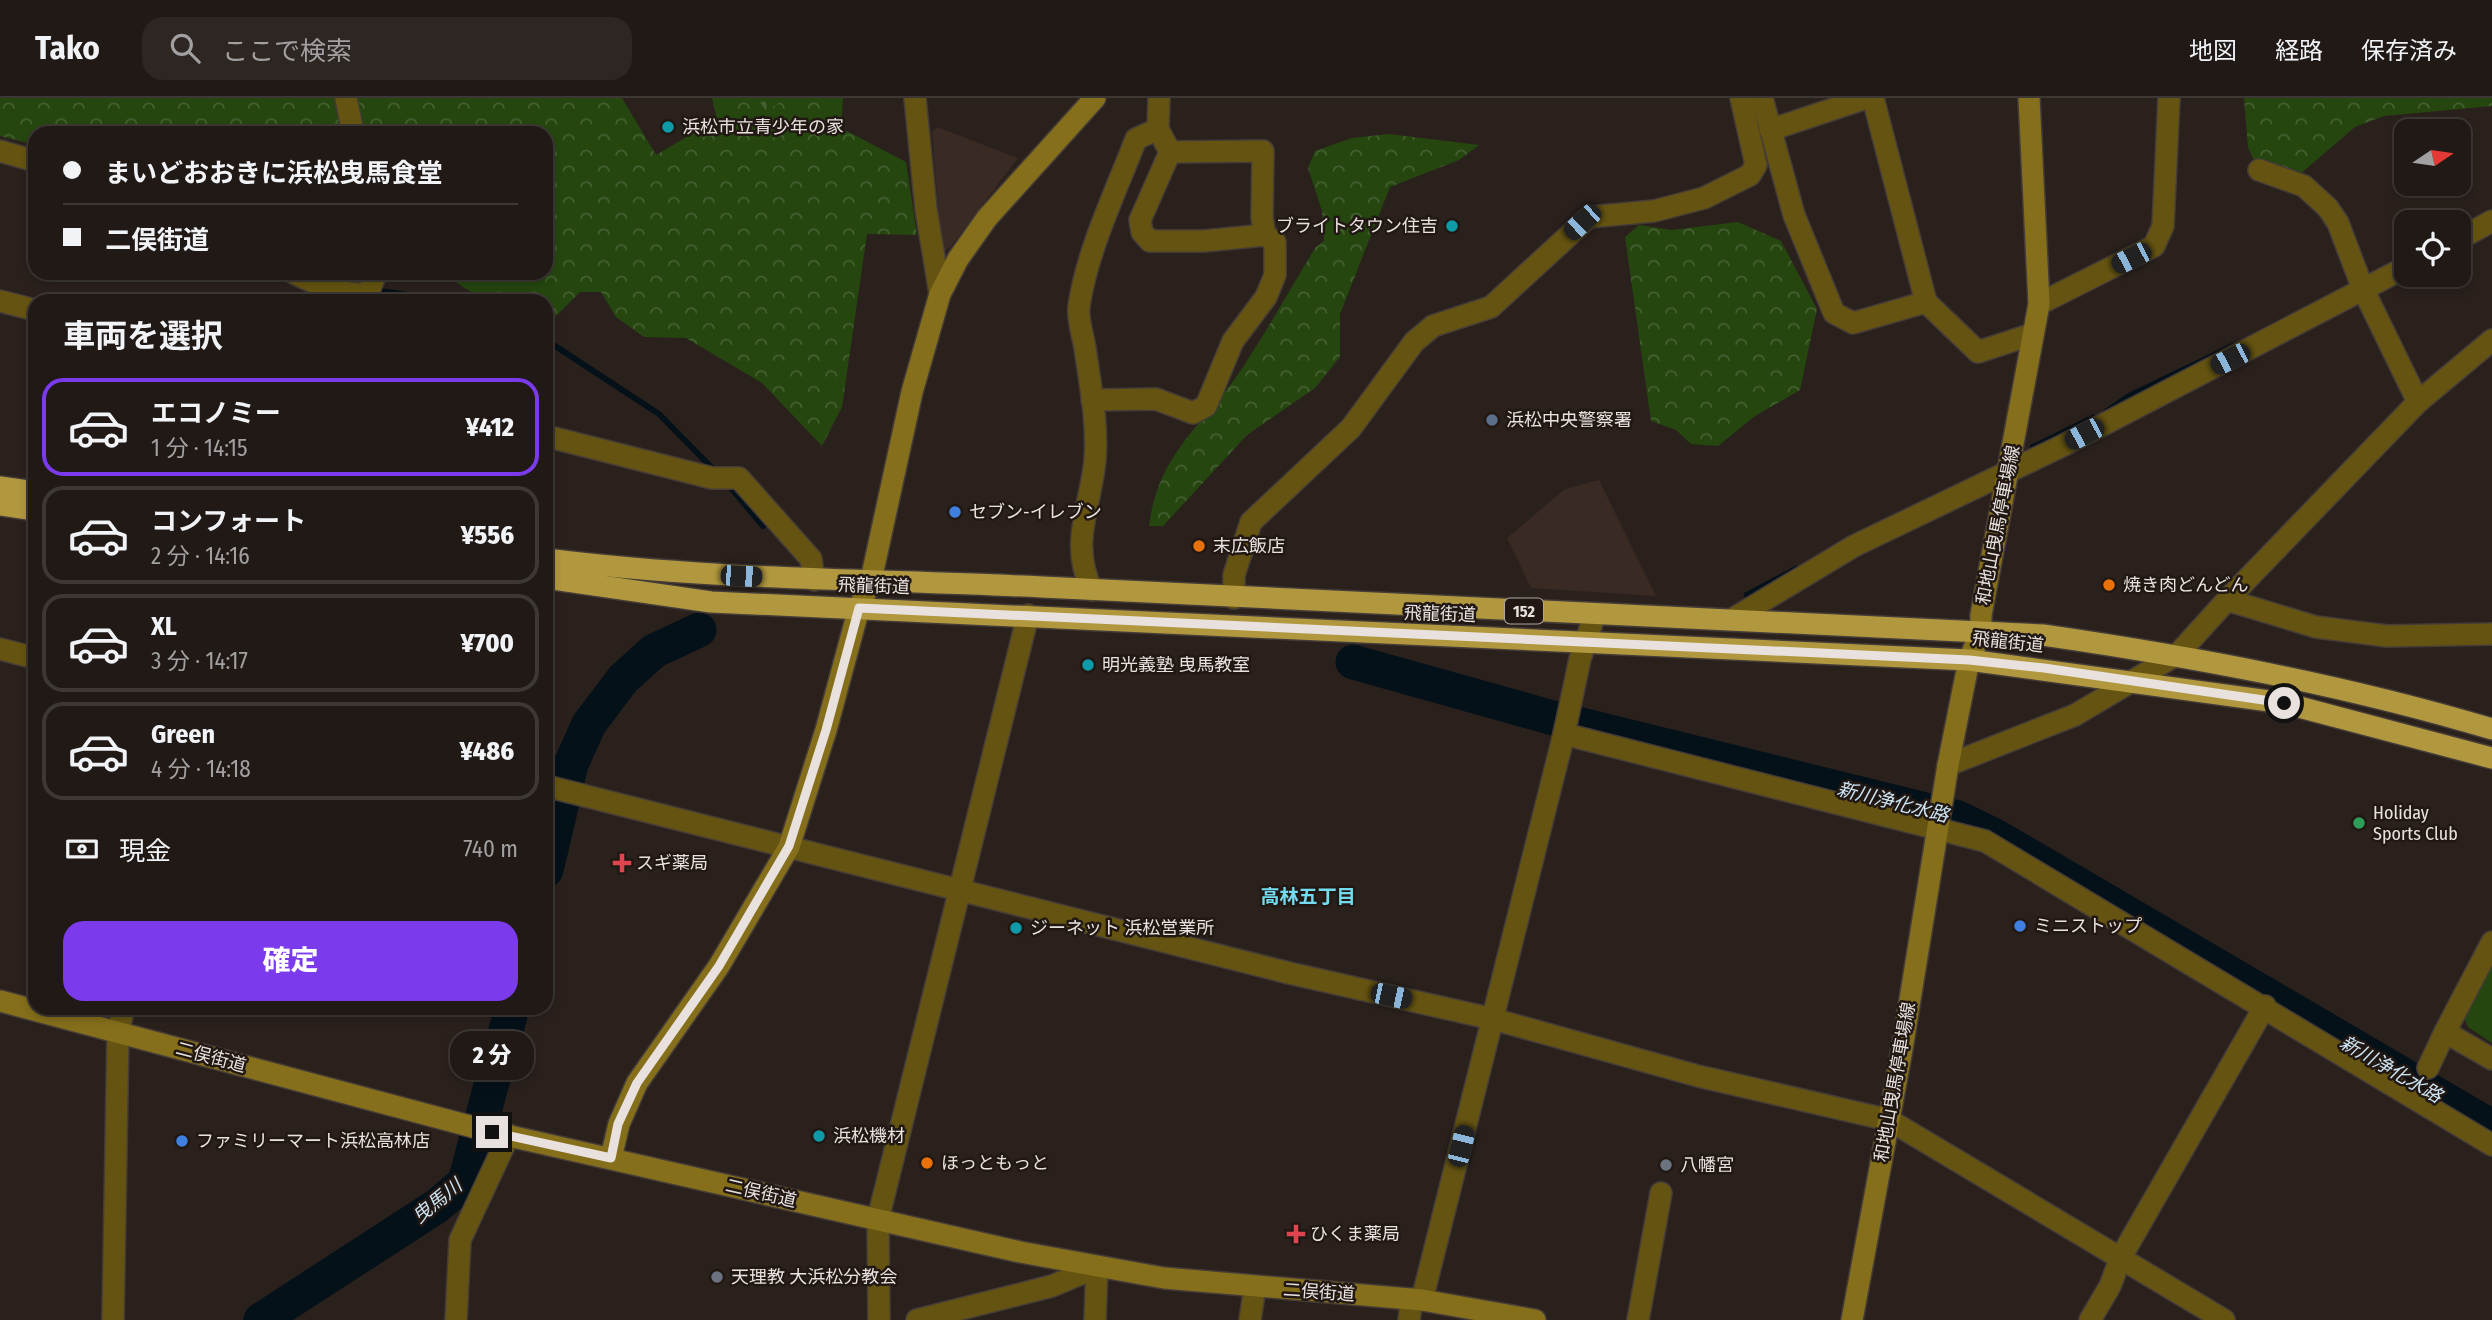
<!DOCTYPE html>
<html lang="ja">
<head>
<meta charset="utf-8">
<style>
  :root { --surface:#201916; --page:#2d2623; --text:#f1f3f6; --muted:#a2a0a1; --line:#3d3835; --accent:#7c3aed }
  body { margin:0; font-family:"Fira Sans Condensed","Noto Sans JP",sans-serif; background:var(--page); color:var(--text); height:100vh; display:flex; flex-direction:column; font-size:26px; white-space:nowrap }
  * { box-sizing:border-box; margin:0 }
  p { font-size:23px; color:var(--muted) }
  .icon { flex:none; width:38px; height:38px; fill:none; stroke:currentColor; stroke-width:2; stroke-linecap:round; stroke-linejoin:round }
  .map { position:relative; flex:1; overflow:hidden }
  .drawer { position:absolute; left:28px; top:196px; width:525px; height:721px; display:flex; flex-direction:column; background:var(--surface); border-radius:21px; box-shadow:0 4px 10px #0003,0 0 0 2px var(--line) }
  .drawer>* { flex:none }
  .banner { position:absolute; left:28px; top:28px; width:525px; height:154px; border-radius:21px; box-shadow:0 4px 10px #0003,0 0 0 2px var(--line); display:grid; align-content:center; height:154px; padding:0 35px; background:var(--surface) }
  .needle { width:46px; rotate:77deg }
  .buttons { position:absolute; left:2394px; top:21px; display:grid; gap:14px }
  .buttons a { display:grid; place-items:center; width:77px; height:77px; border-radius:14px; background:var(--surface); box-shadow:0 4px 10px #0003,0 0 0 2px var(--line); font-size:35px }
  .end { position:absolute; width:32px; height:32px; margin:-16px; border:9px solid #e8e1de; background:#111; box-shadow:0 0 0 4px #111 }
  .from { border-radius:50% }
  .bubble { position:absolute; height:49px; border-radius:21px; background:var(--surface); box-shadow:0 4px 10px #0003,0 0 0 2px var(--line); font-size:23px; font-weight:800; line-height:49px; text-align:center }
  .car { position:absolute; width:21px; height:42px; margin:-21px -10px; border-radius:9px; box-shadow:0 0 5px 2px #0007; background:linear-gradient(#222 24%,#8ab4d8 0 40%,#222 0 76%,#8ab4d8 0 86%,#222 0) }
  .banner b { display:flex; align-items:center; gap:24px; height:66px; font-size:26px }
  .banner b+b { border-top:2px solid var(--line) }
  .banner i { width:18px; height:18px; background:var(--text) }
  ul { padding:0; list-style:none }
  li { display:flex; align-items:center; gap:21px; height:98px; margin:0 14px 10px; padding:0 21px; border:4px solid var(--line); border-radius:21px }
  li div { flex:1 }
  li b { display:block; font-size:26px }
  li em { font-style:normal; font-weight:800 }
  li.active { border-color:var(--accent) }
  li>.icon { width:63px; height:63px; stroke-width:1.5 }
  h2 { padding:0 35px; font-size:32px; line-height:84px }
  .pay { display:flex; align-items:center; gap:18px; height:77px; padding:0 35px; font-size:26px }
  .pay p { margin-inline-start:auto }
  .action { display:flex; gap:14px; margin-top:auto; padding:14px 35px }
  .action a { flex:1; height:80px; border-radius:21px; background:var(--accent); color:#fff; font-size:28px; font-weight:800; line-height:80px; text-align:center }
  header { display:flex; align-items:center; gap:42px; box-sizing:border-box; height:98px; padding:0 35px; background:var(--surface); border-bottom:2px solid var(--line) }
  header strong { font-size:33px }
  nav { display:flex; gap:38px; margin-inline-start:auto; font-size:24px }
  .search { width:490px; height:63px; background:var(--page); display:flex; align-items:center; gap:18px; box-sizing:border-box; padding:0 24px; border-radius:21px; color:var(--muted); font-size:26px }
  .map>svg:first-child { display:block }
  .built { fill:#392a23 }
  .forest { fill:url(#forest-crowns) }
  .cemetery { fill:url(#cemetery-stones) }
  .green { fill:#25460f }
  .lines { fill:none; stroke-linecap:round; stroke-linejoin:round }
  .stream { stroke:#041119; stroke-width:6 }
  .river { stroke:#041119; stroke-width:35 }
  .street-casing { stroke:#453c38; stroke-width:24 }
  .secondary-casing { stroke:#453c38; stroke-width:24 }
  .highway-casing { stroke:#453c38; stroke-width:24 }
  .street { stroke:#655411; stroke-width:21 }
  .secondary { stroke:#856f1b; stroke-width:21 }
  .highway { stroke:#b1983e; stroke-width:21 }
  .route { stroke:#e8e1de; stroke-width:9 }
  .culture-dot { fill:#0f9aa8; stroke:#211814; stroke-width:2.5 }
  .service-dot { fill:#5c6f8a; stroke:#211814; stroke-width:2.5 }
  .shop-dot { fill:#3f7fe0; stroke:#211814; stroke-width:2.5 }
  .food-dot { fill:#e8710a; stroke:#211814; stroke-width:2.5 }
  .leisure-dot { fill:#2e9e5b; stroke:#211814; stroke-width:2.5 }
  .health-dot { fill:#e0444e; stroke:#211814; stroke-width:2.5 }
  .worship-dot { fill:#6b7280; stroke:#211814; stroke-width:2.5 }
  .labels { text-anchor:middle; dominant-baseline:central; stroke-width:5; stroke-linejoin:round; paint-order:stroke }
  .shield { fill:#211814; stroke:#aca5a1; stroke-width:2 }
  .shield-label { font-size:16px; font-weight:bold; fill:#e8e1de }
  .poi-label { font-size:18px; fill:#e8e1de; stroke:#211814; text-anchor:start }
  .street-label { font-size:18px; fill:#e8e1de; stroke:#211814 }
  .water-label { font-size:19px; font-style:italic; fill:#cde4f3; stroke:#211814 }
  .neighbourhood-label { font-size:19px; font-weight:bold; fill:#73dbef; stroke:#211814 }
</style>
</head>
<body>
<header>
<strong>Tako</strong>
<div class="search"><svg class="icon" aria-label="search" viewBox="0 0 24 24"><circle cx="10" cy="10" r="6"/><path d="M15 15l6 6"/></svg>ここで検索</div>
<nav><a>地図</a><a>経路</a><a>保存済み</a></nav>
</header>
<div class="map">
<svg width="2492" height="1222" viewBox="0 0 2492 1222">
  <defs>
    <pattern id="forest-crowns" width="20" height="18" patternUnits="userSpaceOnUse" patternTransform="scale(1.75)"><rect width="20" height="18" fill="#25460f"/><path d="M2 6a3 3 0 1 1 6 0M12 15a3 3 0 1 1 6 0" fill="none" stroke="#456032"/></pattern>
    <pattern id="cemetery-stones" width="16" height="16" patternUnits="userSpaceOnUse" patternTransform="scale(1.75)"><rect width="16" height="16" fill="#25460f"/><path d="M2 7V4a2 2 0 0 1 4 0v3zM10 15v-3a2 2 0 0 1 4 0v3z" fill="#456032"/></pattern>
  </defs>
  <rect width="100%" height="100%" fill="#2a211d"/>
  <g class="built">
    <polygon points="937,29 1018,60 950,149 942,155 932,35"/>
    <polygon points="1599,382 1656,498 1531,490 1507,440 1565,391"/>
  </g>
  <g class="forest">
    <path d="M 0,0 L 622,0 L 656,57 L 717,21 L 712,0 L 843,0 L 841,30 L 906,64 L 917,137 L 867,136 L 842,309 L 822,348 L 762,285 L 686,240 L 644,239 L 616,219 L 601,194 L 580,194 L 548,226 L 546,203 C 509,203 473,205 447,175 L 546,175 L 546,35 L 35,35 L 35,47 L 0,38 Z"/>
    <polygon points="2244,0 2492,0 2492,8 2384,18 2355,29 2299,77 2255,65 2248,49"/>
    <path d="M 1389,36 L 1479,47 L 1459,62 L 1390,89 L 1340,216 L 1340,259 L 1315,290 L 1247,337 L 1163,428 L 1149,428 C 1158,354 1206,325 1243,269 C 1268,231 1291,190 1315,150 L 1324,143 L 1322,113 L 1308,70 L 1315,53 L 1352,40 Z"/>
    <polygon points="1738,124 1781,143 1817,211 1800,292 1755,318 1718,348 1691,346 1676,332 1651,323 1625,139 1639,127 1672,132"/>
  </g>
  <polygon class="cemetery" points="757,0 785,0 767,14"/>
  <polygon class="green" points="2492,864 2492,945 2468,929 2464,920"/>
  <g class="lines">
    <g class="stream">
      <polyline points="322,175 350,185"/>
      <polyline points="374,192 448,203"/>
      <polyline points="546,242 659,316 716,374"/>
      <polyline points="2106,314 2129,298 2233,248"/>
      <polyline points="2033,349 2093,320"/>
      <polyline points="726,384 763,428"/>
      <polyline points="1747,497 1796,471"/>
    </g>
    <g class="river">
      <polyline points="1353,564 1553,620 1958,720 1997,739 2492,1029"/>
      <polyline points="546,772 571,666 589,626 623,581 654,553 699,532"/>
      <polyline points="261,1222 437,1108 465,1084 512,910"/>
    </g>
    <defs>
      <g id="street">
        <polyline points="346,0 353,35"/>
        <polyline points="915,0 926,111 940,196"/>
        <polyline points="1762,0 1794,117 1834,215 1853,225 1926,204"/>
        <polyline points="1873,0 1926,204 1978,254 2033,236"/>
        <polyline points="1770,32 1866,0"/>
        <polyline points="0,53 35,63"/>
        <polyline points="1170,54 1140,122 1142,134 1150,143 1204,143 1265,137"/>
        <polyline points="2259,72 2304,88 2328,110 2338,125 2363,191 2418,304"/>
        <polyline points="2459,141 2492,123"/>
        <path d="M 294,175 C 317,187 343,197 368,196 L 376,175"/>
        <polyline points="0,203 35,212"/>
        <polyline points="2039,206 2154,148 2163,128 2169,0"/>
        <polyline points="1092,302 1156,301 1193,315 1206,308 1233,243 1266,199 1275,177 1275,144 1265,137 1262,120 1263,53 1170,54 1158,31"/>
        <polyline points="546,338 712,380 739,380 811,461 814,482"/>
        <path d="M 1092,492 C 1069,446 1091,407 1095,362 C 1098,325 1090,286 1085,250 C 1083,237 1077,221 1079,208 C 1087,153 1116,93 1136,41 L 1158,31 L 1159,0"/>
        <polyline points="1234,500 1234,477 1251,424 1351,330 1414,244 1433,228 1491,209 1589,119 1654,113 1704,100 1750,77 1756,67 1741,0"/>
        <polyline points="2227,502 2316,529 2387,538 2492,536"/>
        <polyline points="1731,522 1854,448 2064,347 2406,169"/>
        <polyline points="0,551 35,560"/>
        <polyline points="1564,636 1580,561 1595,516"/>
        <polyline points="1948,667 2075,617 2178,556 2227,502 2418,304 2492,242"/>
        <polyline points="546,688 1289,875 1493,921 1698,978 1889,1022 2224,1222"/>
        <polyline points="2492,844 2445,934 2492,961"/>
        <polyline points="2428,970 2445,934"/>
        <polyline points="1422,1202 1564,636 1985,743 2492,1047"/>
        <polyline points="113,1222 118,934 124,910"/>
        <polyline points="456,1222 460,1142 509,1037"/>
        <polyline points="879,1222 878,1121 1028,517"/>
        <polyline points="917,1222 1052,1188 1097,1169 1095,1222"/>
        <polyline points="1250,1222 1255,1189"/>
        <polyline points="1409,1222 1412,1201"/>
        <polyline points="1638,1222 1661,1095"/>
        <polyline points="2090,1222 2110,1188 2121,1159 2265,908"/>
      </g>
      <g id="secondary">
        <polyline points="0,903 492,1034 1020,1154 1164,1180 1422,1202 1535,1222"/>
        <polyline points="611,1060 619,1026 637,985 719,868 789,749 826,632 859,510 871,482 912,294 940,196 958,161 987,120 1095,0"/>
        <polyline points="1852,1222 1902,951 1948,667 1969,562 1981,534 1981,517 2039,206 2029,0"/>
      </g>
      <g id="highway">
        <polyline points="0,389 35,394"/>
        <polyline points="0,407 35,412"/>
        <path d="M 546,461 C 711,482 877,481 1042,489 C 1376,505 1710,518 2043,537 C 2195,559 2345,587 2492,631"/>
        <polyline points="546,480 711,504 1969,562 2284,605 2492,660"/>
      </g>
    </defs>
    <use href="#street" class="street-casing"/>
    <use href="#secondary" class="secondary-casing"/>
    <use href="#highway" class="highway-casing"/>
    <use href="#street" class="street"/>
    <use href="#secondary" class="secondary"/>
    <use href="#highway" class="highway"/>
  </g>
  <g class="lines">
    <polyline class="route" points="492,1034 611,1060 618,1026 637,985 719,868 789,748 826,632 859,510 1969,562 2044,570 2284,605"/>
  </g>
  <g class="culture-dot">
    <circle cx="668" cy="29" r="7"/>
    <circle cx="1452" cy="128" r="7"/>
    <circle cx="1088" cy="567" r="7"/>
    <circle cx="1016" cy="830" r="7"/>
    <circle cx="819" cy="1038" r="7"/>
  </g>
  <circle class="service-dot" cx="1492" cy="322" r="7"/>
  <g class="shop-dot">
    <circle cx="955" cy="414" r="7"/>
    <circle cx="2020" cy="828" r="7"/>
    <circle cx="182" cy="1043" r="7"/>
  </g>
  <g class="food-dot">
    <circle cx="1199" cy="448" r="7"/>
    <circle cx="2109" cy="487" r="7"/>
    <circle cx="927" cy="1065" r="7"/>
  </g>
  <circle class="leisure-dot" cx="2359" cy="725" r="7"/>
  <g class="health-dot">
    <path d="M618.5 754.5h7v7h7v7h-7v7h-7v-7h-7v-7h7z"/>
    <path d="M1292.5 1125.5h7v7h7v7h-7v7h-7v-7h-7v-7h7z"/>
  </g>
  <g class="worship-dot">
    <circle cx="1666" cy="1067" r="7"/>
    <circle cx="717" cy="1179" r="7"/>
  </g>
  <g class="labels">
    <rect class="shield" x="1505" y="500.5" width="38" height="25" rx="5"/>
    <g class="shield-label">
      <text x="1524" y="513">152</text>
    </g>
    <g class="poi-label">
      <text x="682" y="29">浜松市立青少年の家</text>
      <text x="1438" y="128" text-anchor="end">ブライトタウン住吉</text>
      <text x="1506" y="322">浜松中央警察署</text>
      <text x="969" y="414">セブン-イレブン</text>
      <text x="1213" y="448">末広飯店</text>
      <text x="2123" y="487">焼き肉どんどん</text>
      <text x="1102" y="567">明光義塾 曳馬教室</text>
      <text x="2373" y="715">Holiday<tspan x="2373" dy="21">Sports Club</tspan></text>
      <text x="636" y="765">スギ薬局</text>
      <text x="2034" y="828">ミニストップ</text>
      <text x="1030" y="830">ジーネット 浜松営業所</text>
      <text x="833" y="1038">浜松機材</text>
      <text x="196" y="1043">ファミリーマート浜松高林店</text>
      <text x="941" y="1065">ほっともっと</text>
      <text x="1680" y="1067">八幡宮</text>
      <text x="1310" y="1136">ひくま薬局</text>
      <text x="731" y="1179">天理教 大浜松分教会</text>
    </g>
    <g class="street-label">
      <text transform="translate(1998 427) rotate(-79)">和地山曳馬停車場線</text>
      <text transform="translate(874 488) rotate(2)">飛龍街道</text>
      <text transform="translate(1440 516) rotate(2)">飛龍街道</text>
      <text transform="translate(2008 544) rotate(6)">飛龍街道</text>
      <text transform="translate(211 959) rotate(15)">二俣街道</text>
      <text transform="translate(1895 984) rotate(-80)">和地山曳馬停車場線</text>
      <text transform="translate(761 1095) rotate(13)">二俣街道</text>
      <text transform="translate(1319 1194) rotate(4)">二俣街道</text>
    </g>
    <g class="water-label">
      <text transform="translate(1893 704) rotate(14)">新川浄化水路</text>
      <text transform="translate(2391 971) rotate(30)">新川浄化水路</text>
      <text transform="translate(437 1103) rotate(-39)">曳馬川</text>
    </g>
    <g class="neighbourhood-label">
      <text x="1308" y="798">高林五丁目</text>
    </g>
  </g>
</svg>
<div class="buttons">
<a><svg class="needle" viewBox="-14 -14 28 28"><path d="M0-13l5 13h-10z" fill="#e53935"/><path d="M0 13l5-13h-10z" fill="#a2a0a1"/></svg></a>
<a><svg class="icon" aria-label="locate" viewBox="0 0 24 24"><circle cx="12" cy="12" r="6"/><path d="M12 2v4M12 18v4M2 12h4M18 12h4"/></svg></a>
</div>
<i class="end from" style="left:2284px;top:605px"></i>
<i class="end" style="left:492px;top:1034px"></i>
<div class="bubble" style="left:450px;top:933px;width:84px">2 分</div>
<i class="car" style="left:1582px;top:124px;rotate:227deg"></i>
<i class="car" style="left:2131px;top:160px;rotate:243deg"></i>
<i class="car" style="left:2230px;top:261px;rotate:243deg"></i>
<i class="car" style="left:2084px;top:336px;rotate:242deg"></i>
<i class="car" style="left:741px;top:478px;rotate:93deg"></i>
<i class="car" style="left:1391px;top:898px;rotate:102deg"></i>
<i class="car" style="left:1461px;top:1048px;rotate:14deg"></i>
<div class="banner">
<b><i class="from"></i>まいどおおきに浜松曳馬食堂</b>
<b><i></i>二俣街道</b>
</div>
<section class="drawer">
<h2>車両を選択</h2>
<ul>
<li class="active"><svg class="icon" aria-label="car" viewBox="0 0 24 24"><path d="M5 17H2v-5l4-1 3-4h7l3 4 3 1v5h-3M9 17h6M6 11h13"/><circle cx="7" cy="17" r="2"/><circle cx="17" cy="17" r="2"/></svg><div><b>エコノミー</b><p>1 分 · 14:15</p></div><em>¥412</em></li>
<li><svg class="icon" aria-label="car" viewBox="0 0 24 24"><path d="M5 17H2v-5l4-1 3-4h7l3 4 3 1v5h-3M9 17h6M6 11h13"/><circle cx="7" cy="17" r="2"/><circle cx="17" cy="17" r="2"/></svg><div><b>コンフォート</b><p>2 分 · 14:16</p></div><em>¥556</em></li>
<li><svg class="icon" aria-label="car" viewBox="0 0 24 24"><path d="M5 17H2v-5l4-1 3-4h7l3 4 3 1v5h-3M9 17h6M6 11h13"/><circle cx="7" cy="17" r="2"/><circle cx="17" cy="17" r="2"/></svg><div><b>XL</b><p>3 分 · 14:17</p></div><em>¥700</em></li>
<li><svg class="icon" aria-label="car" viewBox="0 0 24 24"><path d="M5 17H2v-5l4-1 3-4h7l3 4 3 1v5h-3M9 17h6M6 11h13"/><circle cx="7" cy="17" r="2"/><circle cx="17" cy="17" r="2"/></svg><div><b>Green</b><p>4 分 · 14:18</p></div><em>¥486</em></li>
</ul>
<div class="pay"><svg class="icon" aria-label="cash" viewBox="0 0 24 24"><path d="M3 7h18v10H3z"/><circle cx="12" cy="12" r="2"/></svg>現金<p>740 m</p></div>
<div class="action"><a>確定</a></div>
</section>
</div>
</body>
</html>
